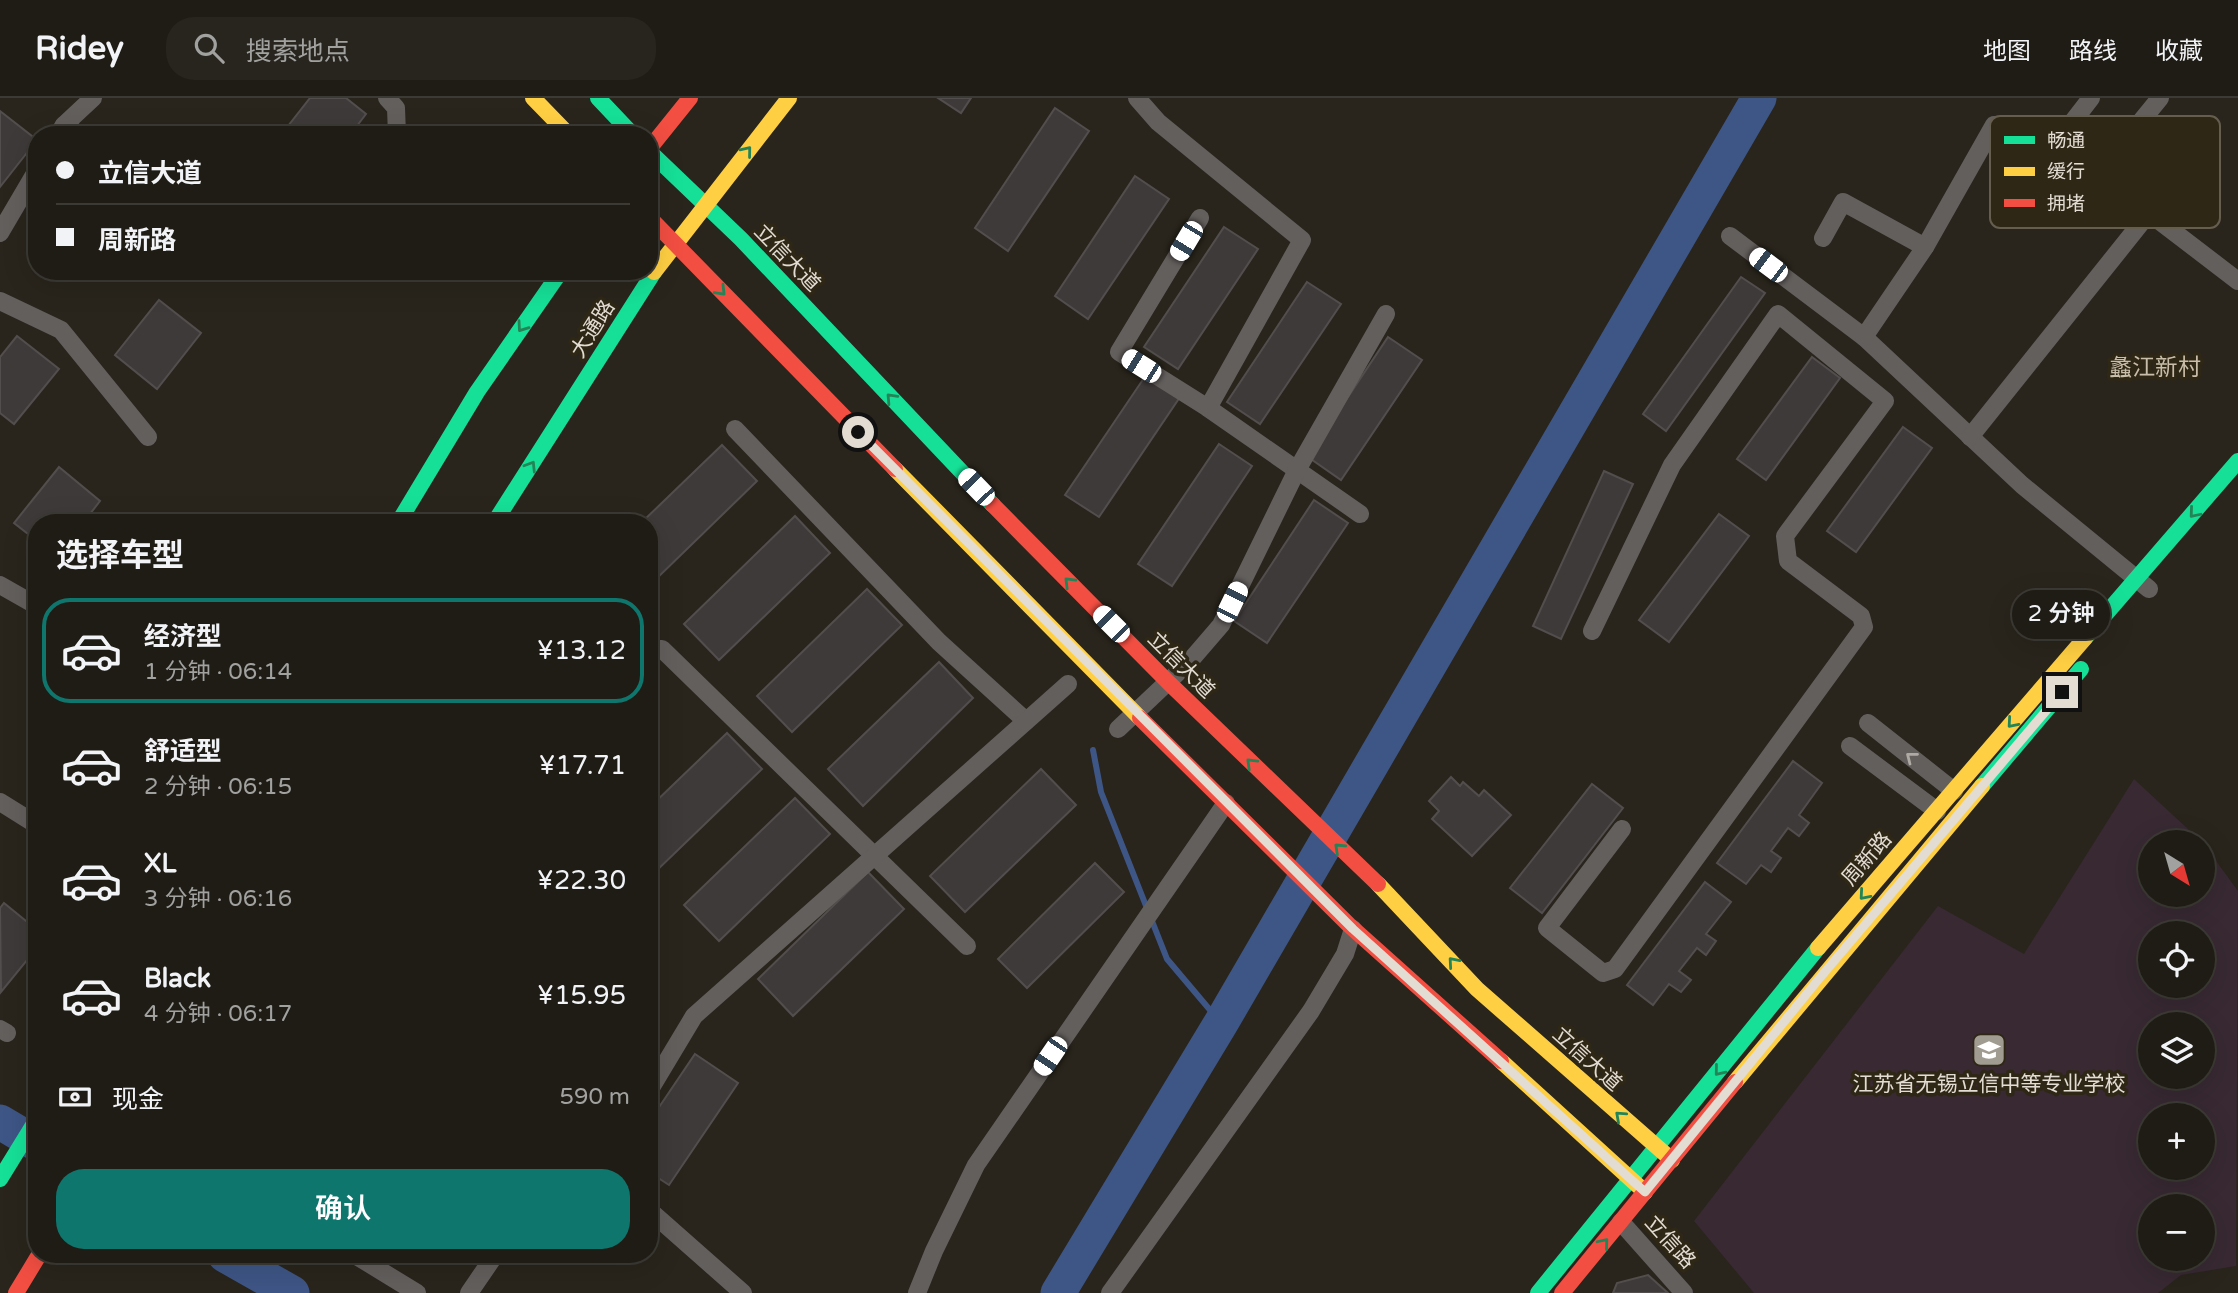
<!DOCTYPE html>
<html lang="zh">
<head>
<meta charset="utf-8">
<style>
  :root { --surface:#1f1c15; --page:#27251e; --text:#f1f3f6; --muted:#a1a1a0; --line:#3c3a34; --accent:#0f766e }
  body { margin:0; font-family:"Varela Round","Noto Sans SC",sans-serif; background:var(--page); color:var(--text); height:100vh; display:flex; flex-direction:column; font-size:26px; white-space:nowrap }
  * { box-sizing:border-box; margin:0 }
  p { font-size:23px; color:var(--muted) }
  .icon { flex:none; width:38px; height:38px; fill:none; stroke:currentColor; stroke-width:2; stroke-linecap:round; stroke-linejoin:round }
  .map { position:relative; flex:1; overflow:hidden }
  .side { position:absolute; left:28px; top:416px; width:630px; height:749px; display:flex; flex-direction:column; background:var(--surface); border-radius:28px; box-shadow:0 7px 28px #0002,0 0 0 2px var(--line) }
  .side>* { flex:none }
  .guide { position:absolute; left:28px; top:28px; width:630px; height:154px; border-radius:28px; box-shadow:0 7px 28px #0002,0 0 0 2px var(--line); display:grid; align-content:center; height:154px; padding:0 28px; background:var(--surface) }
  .needle { width:46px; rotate:143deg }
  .tools { position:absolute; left:2138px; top:732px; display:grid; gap:14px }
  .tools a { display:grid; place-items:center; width:77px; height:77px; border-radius:50%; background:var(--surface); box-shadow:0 7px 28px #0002,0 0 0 2px var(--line); font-size:35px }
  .end { position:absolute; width:32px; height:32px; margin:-16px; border:9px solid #e2dcd2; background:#111; box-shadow:0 0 0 4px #111 }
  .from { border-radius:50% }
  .bubble { position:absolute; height:49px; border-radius:24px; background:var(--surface); box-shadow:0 7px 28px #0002,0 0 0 2px var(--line); font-size:23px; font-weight:600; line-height:49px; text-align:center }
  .car { position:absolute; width:21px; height:42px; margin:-21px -10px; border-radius:9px; box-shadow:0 0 5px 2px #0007; background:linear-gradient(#fff 24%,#345 0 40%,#fff 0 76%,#345 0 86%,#fff 0) }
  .guide b { display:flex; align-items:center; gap:24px; height:66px; font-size:26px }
  .guide b+b { border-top:2px solid var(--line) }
  .guide i { width:18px; height:18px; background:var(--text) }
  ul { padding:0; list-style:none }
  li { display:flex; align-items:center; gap:21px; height:105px; margin:0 14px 10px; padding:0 14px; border:4px solid transparent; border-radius:28px }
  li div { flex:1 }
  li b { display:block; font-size:26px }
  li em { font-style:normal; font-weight:600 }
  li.on { border-color:var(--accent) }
  li>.icon { width:63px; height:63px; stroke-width:1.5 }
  h2 { padding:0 28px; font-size:32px; line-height:84px }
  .pay { display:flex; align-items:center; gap:18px; height:77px; padding:0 28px; font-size:26px }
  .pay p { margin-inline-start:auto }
  .action { display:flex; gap:14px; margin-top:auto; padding:14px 28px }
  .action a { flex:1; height:80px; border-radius:28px; background:var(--accent); color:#fff; font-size:28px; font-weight:600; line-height:80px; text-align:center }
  header { display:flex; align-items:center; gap:42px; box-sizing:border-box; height:98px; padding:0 35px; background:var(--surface); border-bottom:2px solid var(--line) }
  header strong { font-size:33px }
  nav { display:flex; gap:38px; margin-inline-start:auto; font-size:24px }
  .search { width:490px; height:63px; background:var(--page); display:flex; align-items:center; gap:18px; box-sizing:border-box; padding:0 24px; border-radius:28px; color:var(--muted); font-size:26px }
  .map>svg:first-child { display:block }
  .education { fill:#382932; fill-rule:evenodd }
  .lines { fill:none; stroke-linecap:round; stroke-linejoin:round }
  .stream { stroke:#3e5686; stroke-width:6 }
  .river { stroke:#3e5686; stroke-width:35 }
  .building { fill:#3e3a39; stroke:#534e4e; stroke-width:2 }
  .street { stroke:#635f5d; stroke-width:18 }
  .fast { stroke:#16e098; stroke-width:16 }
  .slow { stroke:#ffcf43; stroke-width:16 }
  .jam { stroke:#f24e42; stroke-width:16 }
  .oneway { stroke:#228457 }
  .oneway2 { stroke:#afaaa3 }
  .route { stroke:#e2dcd2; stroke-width:9 }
  .labels { text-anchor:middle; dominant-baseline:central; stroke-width:7; stroke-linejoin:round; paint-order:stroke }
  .street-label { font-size:21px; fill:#e2dcd2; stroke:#2f2716 }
  .poi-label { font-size:21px; fill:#e2dcd2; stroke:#2f2716 }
  .neighbourhood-label { font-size:23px; fill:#c8bda8; stroke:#2f2716 }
  .key { fill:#2f2716; stroke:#655d4e; stroke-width:2 }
  .key-label { font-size:19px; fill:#e2dcd2 }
</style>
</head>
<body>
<header>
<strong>Ridey</strong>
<div class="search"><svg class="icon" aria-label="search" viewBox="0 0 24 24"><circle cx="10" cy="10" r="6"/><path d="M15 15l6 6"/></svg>搜索地点</div>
<nav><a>地图</a><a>路线</a><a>收藏</a></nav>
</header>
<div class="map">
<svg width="2238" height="1195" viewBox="0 0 2238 1195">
  <rect width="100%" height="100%" fill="#29251c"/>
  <path class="education" d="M 2134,681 L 2202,744 L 2151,744 L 2151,796 L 2203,796 L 2203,745 L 2238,793 L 2236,1168 L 2181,1177 L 2158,1195 L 1754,1195 L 1694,1123 L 1938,808 L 2024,856 ZM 2151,835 L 2203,835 L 2203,887 L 2151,887 ZM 2151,926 L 2203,926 L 2203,978 L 2151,978 ZM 2151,1017 L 2203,1017 L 2203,1069 L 2151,1069 ZM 2151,1108 L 2203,1108 L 2203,1160 L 2151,1160 Z"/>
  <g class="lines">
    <polyline class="stream" points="1093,652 1101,694 1167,861 1221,925"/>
    <g class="river">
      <polyline points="0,1024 37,1046"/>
      <polyline points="225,1157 292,1195"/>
      <polyline points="1058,1195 1221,925 1759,0"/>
    </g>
  </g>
  <g class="building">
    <polygon points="310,0 346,0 366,16 350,37 281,37"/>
    <polygon points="938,0 971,0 961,15"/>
    <polygon points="1055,10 1089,33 1008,153 975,130"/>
    <polygon points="0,13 37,42 0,89"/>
    <polygon points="1135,78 1169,101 1088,221 1055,198"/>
    <polygon points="1224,129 1258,151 1178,271 1144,249"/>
    <polygon points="1741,179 1765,195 1666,333 1643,316"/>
    <polygon points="1307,184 1341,206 1260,326 1227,304"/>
    <polygon points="159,202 201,235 157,291 115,257"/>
    <polygon points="17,238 59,271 14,326 0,315 0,259"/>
    <polygon points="1388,239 1422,262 1341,382 1308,359"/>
    <polygon points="1812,259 1840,280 1766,382 1737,361"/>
    <polygon points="1146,277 1180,299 1099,419 1065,397"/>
    <polygon points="1903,329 1932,350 1856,454 1827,433"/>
    <polygon points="1219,346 1252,368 1172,488 1138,466"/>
    <polygon points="722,347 757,383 649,488 649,425 641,425"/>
    <polygon points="59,369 100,403 83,425 37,425 37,443 14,425"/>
    <polygon points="1604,373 1633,386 1561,541 1533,528"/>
    <polygon points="1314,402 1348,425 1267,545 1234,523"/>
    <polygon points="1719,416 1749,438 1669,544 1639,522"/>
    <polygon points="795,418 830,455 719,562 684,526"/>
    <polygon points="867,491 902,527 792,634 757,598"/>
    <polygon points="939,564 973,600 863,708 828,671"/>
    <polygon points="727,635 762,671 651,778 649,710"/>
    <polygon points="1793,663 1822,685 1799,717 1809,725 1799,738 1788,730 1771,753 1781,760 1771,774 1761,767 1746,786 1717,765"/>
    <polygon points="1041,671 1076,707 965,814 930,778"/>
    <polygon points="1451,679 1460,688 1463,684 1479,698 1484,692 1511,717 1472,758 1432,721 1439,713 1429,703"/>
    <polygon points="1592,686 1623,710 1542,815 1510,790"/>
    <polygon points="795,700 830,736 719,843 684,807"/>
    <polygon points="1095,765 1124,794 1027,890 998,861"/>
    <polygon points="868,774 904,811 793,918 758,881"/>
    <polygon points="1705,784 1731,804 1706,836 1716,843 1706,857 1697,850 1679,873 1691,882 1681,894 1669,886 1653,907 1627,887"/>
    <polygon points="4,805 37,832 37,850 1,894 0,810"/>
    <polygon points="649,907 657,911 649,925"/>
    <polygon points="695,956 738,985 669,1087 649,1074 649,1024"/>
    <polygon points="1648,1177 1668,1195 1613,1195 1617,1185"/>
  </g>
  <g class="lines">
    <g class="street">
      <polyline points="387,0 396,10 397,37"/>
      <polyline points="1137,0 1158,24 1302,142 1208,310 1360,416"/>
      <polyline points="2160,0 2098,76 2238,183"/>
      <polyline points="64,27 80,37"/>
      <polyline points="2064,35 2091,0"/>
      <polyline points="58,37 64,27 93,0"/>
      <polyline points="1200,120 1119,254 1208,310"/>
      <polyline points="0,135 37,72"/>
      <polyline points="1730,138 1864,239 2022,387 2149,491"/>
      <polyline points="1823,140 1843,104 1925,149"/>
      <polyline points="0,203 61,232 148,339"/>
      <polyline points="1864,239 1925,149 1994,27"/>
      <polyline points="735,331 939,544 1026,623"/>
      <polyline points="1970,339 2149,115"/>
      <polyline points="0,487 37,508"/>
      <polyline points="1592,533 1672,367 1778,216 1885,303 1785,438 1788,463 1861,518 1864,529 1615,871 1603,875 1547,830 1622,731"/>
      <polyline points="649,551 662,551 967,848"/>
      <polyline points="1868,625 1954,693"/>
      <polyline points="1118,631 1190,563 1221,527 1297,372 1386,216"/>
      <polyline points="1850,648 1937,713"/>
      <polyline points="0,704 37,727"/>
      <polyline points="0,931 7,935"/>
      <polyline points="649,993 694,918 1068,586"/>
      <polyline points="649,1112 743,1195"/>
      <polyline points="1621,1124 1684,1195"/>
      <polyline points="355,1157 417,1195"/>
      <polyline points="469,1195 495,1157"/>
      <polyline points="917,1195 934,1153 976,1067 1226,705"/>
      <polyline points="1110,1195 1311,913 1345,856 1353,831"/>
    </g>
    <g class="fast">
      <polyline points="598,0 633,37"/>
      <polyline points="649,53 741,141 993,407"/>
      <polyline points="398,425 477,294 561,173"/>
      <polyline points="494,425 654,174"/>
      <polyline points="2085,540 2238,363"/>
      <polyline points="1982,688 2081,571"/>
      <polyline points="0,1081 37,1021"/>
      <polyline points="1538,1195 1818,850"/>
    </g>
    <g class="slow">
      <polyline points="533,0 569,37"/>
      <polyline points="654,174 789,0"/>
      <polyline points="895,371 1140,620"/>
      <polyline points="1378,786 1477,891 1672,1062"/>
      <polyline points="1818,850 2085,540"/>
      <polyline points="1501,963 1645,1094"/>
      <polyline points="1735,984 1982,688"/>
    </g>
    <g class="jam">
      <polyline points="649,51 690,0"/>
      <polyline points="649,119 895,371"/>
      <polyline points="993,407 1169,585 1378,786"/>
      <polyline points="1140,620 1349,827 1501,963"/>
      <polyline points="16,1195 39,1157"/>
      <polyline points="1562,1195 1735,984"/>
    </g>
  </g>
  <defs><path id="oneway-chevron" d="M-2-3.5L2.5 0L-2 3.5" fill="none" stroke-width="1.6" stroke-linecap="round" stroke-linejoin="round" transform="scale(1.75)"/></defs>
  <g class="oneway">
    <use href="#oneway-chevron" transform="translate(747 53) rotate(-51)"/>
    <use href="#oneway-chevron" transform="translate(721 193) rotate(46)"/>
    <use href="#oneway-chevron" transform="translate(522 229) rotate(125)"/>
    <use href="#oneway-chevron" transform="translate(891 300) rotate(-133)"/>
    <use href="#oneway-chevron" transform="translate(531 368) rotate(-58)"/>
    <use href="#oneway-chevron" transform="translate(2194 415) rotate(130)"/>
    <use href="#oneway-chevron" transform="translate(1069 484) rotate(-135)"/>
    <use href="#oneway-chevron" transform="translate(2012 625) rotate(131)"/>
    <use href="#oneway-chevron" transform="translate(1251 665) rotate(-136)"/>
    <use href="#oneway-chevron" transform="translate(1339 750) rotate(-137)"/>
    <use href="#oneway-chevron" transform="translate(1864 797) rotate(131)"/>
    <use href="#oneway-chevron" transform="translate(1453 864) rotate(-131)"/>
    <use href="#oneway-chevron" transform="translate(1719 973) rotate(129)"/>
    <use href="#oneway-chevron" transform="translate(1620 1018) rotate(-138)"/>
    <use href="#oneway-chevron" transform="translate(1604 1145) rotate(-50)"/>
  </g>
  <use class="oneway2" href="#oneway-chevron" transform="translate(1911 659) rotate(-142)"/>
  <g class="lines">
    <polyline class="route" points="858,334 1353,831 1645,1094 1818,882 2062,594"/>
  </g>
  <defs>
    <symbol id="school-square" viewBox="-11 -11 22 22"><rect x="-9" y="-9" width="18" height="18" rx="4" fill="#a19c92" stroke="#2f2716"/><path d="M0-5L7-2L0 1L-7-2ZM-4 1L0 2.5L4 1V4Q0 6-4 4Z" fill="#fff"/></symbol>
  </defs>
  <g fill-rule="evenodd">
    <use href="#school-square" x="1970" y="933" width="38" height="38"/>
  </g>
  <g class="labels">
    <g class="street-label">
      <text transform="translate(787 160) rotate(46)">立信大道</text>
      <text transform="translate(593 231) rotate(-58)">大通路</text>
      <text transform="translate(1181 567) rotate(45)">立信大道</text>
      <text transform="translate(1867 761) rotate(-49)">周新路</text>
      <text transform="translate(1587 961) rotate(42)">立信大道</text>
      <text transform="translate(1670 1144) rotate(48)">立信路</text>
    </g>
    <g class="poi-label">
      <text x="1989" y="986">江苏省无锡立信中等专业学校</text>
    </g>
    <g class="neighbourhood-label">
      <text x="2155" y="270">蠡江新村</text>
    </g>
  </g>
  <rect x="1990" y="18" width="230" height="112" rx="10" class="key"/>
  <rect x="2004" y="38" width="31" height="8" fill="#16e098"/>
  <rect x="2004" y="69" width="31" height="9" fill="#ffcf43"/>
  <rect x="2004" y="101" width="31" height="8" fill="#f24e42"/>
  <g class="key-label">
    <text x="2047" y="49">畅通</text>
    <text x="2047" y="80">缓行</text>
    <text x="2047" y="112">拥堵</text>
  </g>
</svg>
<div class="tools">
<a><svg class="needle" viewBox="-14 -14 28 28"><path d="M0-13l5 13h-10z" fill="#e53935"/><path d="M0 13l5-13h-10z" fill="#a1a1a0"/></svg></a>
<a><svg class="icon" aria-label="locate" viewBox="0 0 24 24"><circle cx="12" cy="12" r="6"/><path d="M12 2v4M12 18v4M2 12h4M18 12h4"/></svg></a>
<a><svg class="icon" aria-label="layers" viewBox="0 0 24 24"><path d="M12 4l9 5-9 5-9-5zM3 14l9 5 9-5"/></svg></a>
<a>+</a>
<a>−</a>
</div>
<i class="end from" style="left:858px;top:334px"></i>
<i class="end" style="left:2062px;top:594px"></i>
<div class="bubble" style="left:2012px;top:492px;width:98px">2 分钟</div>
<i class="car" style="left:1186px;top:143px;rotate:211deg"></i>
<i class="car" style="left:1768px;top:167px;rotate:307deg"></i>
<i class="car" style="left:1141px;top:268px;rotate:302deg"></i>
<i class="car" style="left:976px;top:389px;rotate:316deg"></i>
<i class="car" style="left:1232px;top:504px;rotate:26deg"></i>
<i class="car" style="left:1111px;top:526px;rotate:315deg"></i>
<i class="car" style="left:1050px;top:958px;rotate:214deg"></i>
<div class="guide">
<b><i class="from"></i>立信大道</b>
<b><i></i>周新路</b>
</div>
<section class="side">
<h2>选择车型</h2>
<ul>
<li class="on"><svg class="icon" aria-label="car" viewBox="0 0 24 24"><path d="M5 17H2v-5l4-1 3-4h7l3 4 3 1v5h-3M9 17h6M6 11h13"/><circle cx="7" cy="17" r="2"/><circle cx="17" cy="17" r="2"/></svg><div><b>经济型</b><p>1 分钟 · 06:14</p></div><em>¥13.12</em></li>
<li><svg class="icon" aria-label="car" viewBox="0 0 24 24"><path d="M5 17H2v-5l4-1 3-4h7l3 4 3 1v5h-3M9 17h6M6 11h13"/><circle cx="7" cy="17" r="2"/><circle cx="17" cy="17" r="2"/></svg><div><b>舒适型</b><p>2 分钟 · 06:15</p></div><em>¥17.71</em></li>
<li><svg class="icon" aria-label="car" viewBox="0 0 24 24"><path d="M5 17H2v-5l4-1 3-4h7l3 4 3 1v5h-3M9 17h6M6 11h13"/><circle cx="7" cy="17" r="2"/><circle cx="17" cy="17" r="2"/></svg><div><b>XL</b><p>3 分钟 · 06:16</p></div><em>¥22.30</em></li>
<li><svg class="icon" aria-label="car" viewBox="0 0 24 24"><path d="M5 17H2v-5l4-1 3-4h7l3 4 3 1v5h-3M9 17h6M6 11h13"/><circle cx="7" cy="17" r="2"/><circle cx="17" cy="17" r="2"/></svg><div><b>Black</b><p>4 分钟 · 06:17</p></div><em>¥15.95</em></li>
</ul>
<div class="pay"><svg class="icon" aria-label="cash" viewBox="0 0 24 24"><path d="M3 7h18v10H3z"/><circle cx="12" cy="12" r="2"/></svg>现金<p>590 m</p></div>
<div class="action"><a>确认</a></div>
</section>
</div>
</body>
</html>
